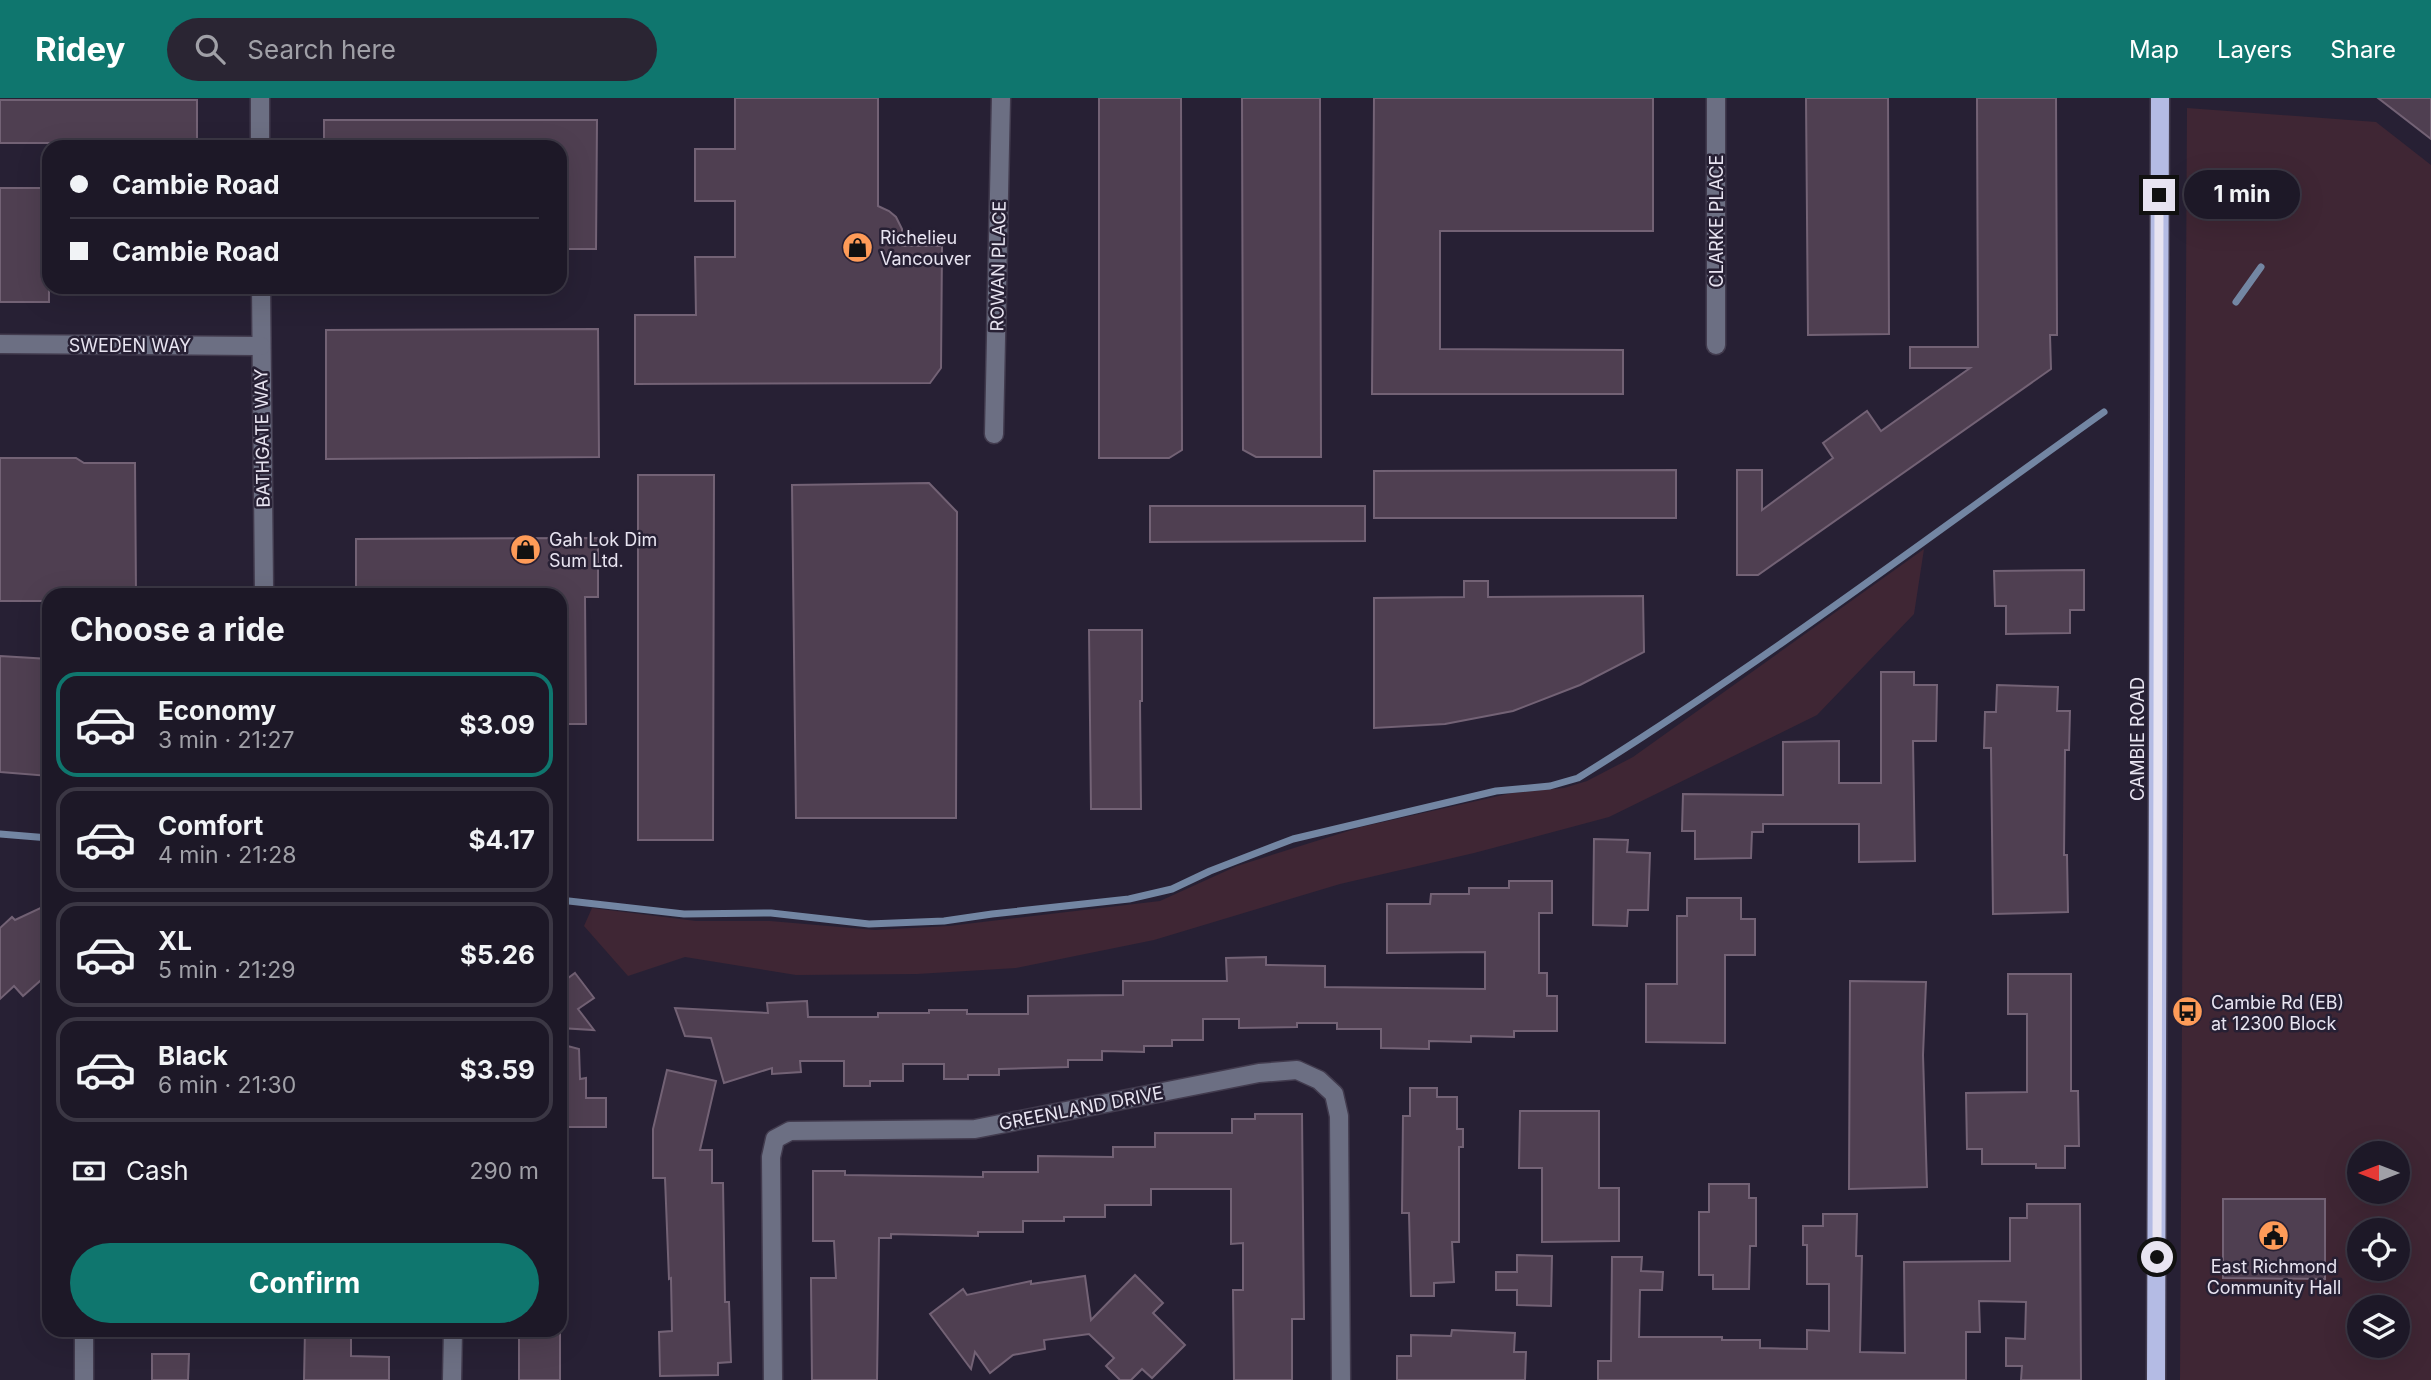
<!DOCTYPE html>
<html lang="en">
<head>
<meta charset="utf-8">
<style>
  :root { --surface:#1d1827; --page:#2a2533; --text:#f1f3f6; --muted:#a0a0a7; --line:#3b3744; --accent:#0f766e }
  body { margin:0; font-family:Inter,sans-serif; background:var(--page); color:var(--text); height:100vh; display:flex; flex-direction:column; font-size:26px; white-space:nowrap }
  * { box-sizing:border-box; margin:0 }
  p { font-size:23px; color:var(--muted) }
  .icon { flex:none; width:38px; height:38px; fill:none; stroke:currentColor; stroke-width:2; stroke-linecap:round; stroke-linejoin:round }
  .map { position:relative; flex:1; overflow:hidden }
  .side { position:absolute; left:42px; top:490px; width:525px; height:749px; display:flex; flex-direction:column; background:var(--surface); border-radius:21px; box-shadow:0 7px 28px #0002,0 0 0 2px var(--line) }
  .side>* { flex:none }
  .banner { position:absolute; left:42px; top:42px; width:525px; height:154px; border-radius:21px; box-shadow:0 7px 28px #0002,0 0 0 2px var(--line); display:grid; align-content:center; height:154px; padding:0 28px; background:var(--surface) }
  .needle { width:46px; rotate:270deg }
  .tools { position:absolute; left:2347px; top:1043px; display:grid; gap:14px }
  .tools a { display:grid; place-items:center; width:63px; height:63px; border-radius:50%; background:var(--surface); box-shadow:0 7px 28px #0002,0 0 0 2px var(--line); font-size:35px }
  .end { position:absolute; width:32px; height:32px; margin:-16px; border:9px solid #e8e4f1; background:#111; box-shadow:0 0 0 4px #111 }
  .from { border-radius:50% }
  .bubble { position:absolute; height:49px; border-radius:24px; background:var(--surface); box-shadow:0 7px 28px #0002,0 0 0 2px var(--line); font-size:23px; font-weight:700; line-height:49px; text-align:center }
  .banner b { display:flex; align-items:center; gap:24px; height:66px; font-size:26px }
  .banner b+b { border-top:2px solid var(--line) }
  .banner i { width:18px; height:18px; background:var(--text) }
  ul { padding:0; list-style:none }
  li { display:flex; align-items:center; gap:21px; height:105px; margin:0 14px 10px; padding:0 14px; border:4px solid var(--line); border-radius:21px }
  li div { flex:1 }
  li b { display:block; font-size:26px }
  li em { font-style:normal; font-weight:700 }
  li.current { border-color:var(--accent) }
  li>.icon { width:63px; height:63px; stroke-width:1.5 }
  h2 { padding:0 28px; font-size:32px; line-height:84px }
  .pay { display:flex; align-items:center; gap:18px; height:77px; padding:0 28px; font-size:26px }
  .pay p { margin-inline-start:auto }
  .primary-button { display:flex; gap:14px; margin-top:auto; padding:14px 28px }
  .primary-button a { flex:1; height:80px; border-radius:42px; background:var(--accent); color:#fff; font-size:28px; font-weight:700; line-height:80px; text-align:center }
  header { display:flex; align-items:center; gap:42px; box-sizing:border-box; height:98px; padding:0 35px; background:var(--accent); color:#fff }
  header strong { font-size:33px }
  nav { display:flex; gap:38px; margin-inline-start:auto; font-size:24px }
  .search { width:490px; height:63px; background:var(--page); display:flex; align-items:center; gap:18px; box-sizing:border-box; padding:0 24px; border-radius:38px; color:var(--muted); font-size:26px }
  .map>svg:first-child { display:block }
  .green { fill:#3f2634; fill-rule:evenodd }
  .lines { fill:none; stroke-linecap:round; stroke-linejoin:round }
  .stream { stroke:#7386a3; stroke-width:7 }
  .building { fill:#4f3f51; stroke:#736275; stroke-width:2 }
  .minor-casing { stroke:#423b4e; stroke-width:21 }
  .major-casing { stroke:#423b4e; stroke-width:21 }
  .minor { stroke:#6c6f83; stroke-width:18 }
  .major { stroke:#b4bbe4; stroke-width:18 }
  .route { stroke:#e8e4f1; stroke-width:9 }
  .labels { text-anchor:middle; dominant-baseline:central; stroke-width:5; stroke-linejoin:round; paint-order:stroke }
  .street-label { font-size:18px; fill:#e8e4f1; stroke:#272034 }
  .poi-label { font-size:18px; fill:#e8e4f1; stroke:#272034; text-anchor:start }
</style>
</head>
<body>
<header>
<strong>Ridey</strong>
<div class="search"><svg class="icon" aria-label="search" viewBox="0 0 24 24"><circle cx="10" cy="10" r="6"/><path d="M15 15l6 6"/></svg>Search here</div>
<nav><a>Map</a><a>Layers</a><a>Share</a></nav>
</header>
<div class="map">
<svg width="2431" height="1282" viewBox="0 0 2431 1282">
  <rect width="100%" height="100%" fill="#272034"/>
  <g class="green">
    <path d="M 2187,10 L 2376,24 L 2431,67 L 2431,1282 L 2180,1282 ZM 2359,1055 L 2398,1055 L 2398,1094 L 2359,1094 ZM 2359,1132 L 2398,1132 L 2398,1171 L 2359,1171 ZM 2359,1209 L 2398,1209 L 2398,1248 L 2359,1248 Z"/>
    <polygon points="1924,451 1914,516 1817,617 1609,719 1474,755 1340,786 1154,842 1016,870 917,876 796,877 685,859 628,878 584,828 592,810 696,823 770,823 875,832 949,828 1160,803 1237,768 1361,729 1512,695 1564,690 1587,683 1633,659"/>
  </g>
  <g class="lines">
    <g class="stream">
      <polyline points="2236,204 2261,169"/>
      <polyline points="0,736 49,740"/>
      <path d="M 560,802 L 684,816 L 771,815 L 869,826 L 944,823 L 992,816 L 1129,801 L 1172,791 L 1210,773 L 1293,741 L 1496,693 L 1550,688 L 1578,680 C 1760,567 1930,438 2104,314"/>
    </g>
  </g>
  <g class="building">
    <polygon points="735,0 878,0 878,108 889,113 896,119 902,131 902,148 942,148 941,270 930,285 635,286 635,217 696,217 695,159 735,159 735,103 695,103 695,51 735,51"/>
    <polygon points="1099,0 1181,0 1182,352 1169,360 1099,360"/>
    <polygon points="1242,0 1320,0 1321,359 1256,359 1243,352"/>
    <polygon points="1374,0 1653,0 1653,133 1440,133 1440,251 1623,252 1623,296 1372,296"/>
    <polygon points="1806,0 1888,0 1889,236 1808,237"/>
    <polygon points="1977,0 2056,0 2057,237 2050,237 2051,271 1758,477 1737,477 1737,372 1762,372 1762,412 1833,360 1823,345 1867,313 1881,333 1970,270 1910,270 1910,249 1978,249"/>
    <polygon points="2378,0 2431,0 2431,41"/>
    <rect x="0" y="2" width="197" height="43"/>
    <polygon points="324,22 597,22 596,151 560,151 560,49 324,49"/>
    <polygon points="0,90 41,90 49,98 49,204 0,204"/>
    <polygon points="598,231 599,359 326,361 326,232"/>
    <polygon points="0,360 76,360 84,365 135,365 136,497 49,497 49,503 0,503"/>
    <polygon points="1676,372 1676,420 1374,420 1374,373"/>
    <polygon points="638,377 714,377 713,742 638,742"/>
    <polygon points="929,385 957,414 956,720 796,720 792,387"/>
    <polygon points="1150,408 1365,408 1365,443 1150,444"/>
    <polygon points="598,440 598,499 585,499 586,626 560,626 560,497 356,497 356,441"/>
    <polygon points="2084,472 2084,512 2070,512 2070,535 2006,536 2006,508 1995,508 1994,473"/>
    <polygon points="1464,483 1488,483 1488,499 1643,498 1644,554 1580,587 1513,613 1445,626 1374,630 1374,500 1464,499"/>
    <polygon points="1089,532 1142,532 1142,603 1140,603 1141,711 1091,711"/>
    <polygon points="0,558 49,561 49,678 0,674"/>
    <polygon points="1881,574 1914,574 1914,587 1937,587 1936,643 1913,643 1915,763 1859,764 1859,726 1763,726 1763,734 1752,734 1751,760 1695,761 1695,733 1682,733 1683,696 1783,697 1783,644 1839,643 1839,685 1881,685"/>
    <polygon points="1997,587 2058,589 2057,613 2070,613 2069,652 2065,652 2064,757 2067,757 2068,814 1993,816 1991,650 1984,650 1985,614 1996,614"/>
    <polygon points="1594,741 1628,742 1627,754 1650,755 1648,812 1628,812 1627,828 1593,827"/>
    <polygon points="1509,783 1552,783 1552,815 1539,815 1539,875 1547,875 1547,898 1557,898 1557,933 1514,933 1514,939 1471,938 1471,944 1429,943 1429,951 1381,950 1381,931 1337,931 1337,925 1297,925 1297,929 1239,930 1239,921 1203,921 1203,942 1172,942 1172,948 1144,948 1144,954 1102,953 1102,962 1068,962 1068,969 999,971 999,977 968,977 968,981 944,981 944,966 903,966 903,983 870,983 870,988 844,988 844,963 800,963 801,974 772,976 772,970 724,985 711,940 685,938 675,910 768,915 767,905 807,903 808,919 878,919 878,915 929,915 929,912 967,912 967,916 1028,916 1028,898 1123,897 1123,883 1227,883 1226,860 1266,859 1266,867 1325,868 1325,889 1485,891 1485,854 1387,855 1387,806 1430,806 1431,796 1469,796 1469,790 1509,790"/>
    <polygon points="1687,800 1741,800 1741,821 1755,821 1755,857 1725,857 1725,945 1646,944 1646,886 1677,886 1677,818 1687,818"/>
    <polygon points="49,806 49,875 23,898 14,888 0,901 0,830 12,819 15,822"/>
    <polygon points="575,875 594,900 578,911 594,932 560,930 560,886"/>
    <polygon points="2008,876 2071,876 2071,993 2078,993 2079,1048 2065,1048 2065,1070 2036,1070 2036,1066 1982,1066 1982,1051 1967,1051 1966,995 2027,994 2027,916 2008,916"/>
    <polygon points="1850,883 1926,884 1923,957 1927,1089 1849,1091"/>
    <polygon points="560,946 579,951 580,981 586,980 586,1000 606,1000 606,1029 560,1029"/>
    <polygon points="667,972 716,983 700,1052 712,1052 712,1085 723,1085 725,1204 729,1204 731,1264 718,1265 718,1277 660,1278 659,1234 672,1233 671,1180 669,1181 665,1080 653,1080 653,1031"/>
    <polygon points="1410,990 1437,990 1437,999 1457,999 1457,1031 1463,1031 1463,1049 1459,1049 1459,1144 1452,1144 1454,1184 1434,1185 1434,1198 1411,1198 1409,1115 1402,1115 1403,1018 1410,1018"/>
    <polygon points="1520,1013 1599,1013 1599,1090 1619,1090 1619,1143 1542,1144 1542,1070 1519,1070"/>
    <polygon points="1255,1016 1302,1016 1304,1221 1292,1221 1292,1282 1234,1282 1233,1192 1243,1192 1243,1145 1231,1146 1231,1091 1151,1091 1151,1107 1105,1107 1105,1119 1064,1119 1064,1123 1023,1123 1023,1134 978,1134 978,1138 891,1136 891,1140 879,1140 877,1282 812,1282 811,1180 836,1180 834,1143 813,1143 813,1073 845,1073 845,1077 983,1079 983,1074 1038,1074 1038,1058 1113,1059 1113,1049 1155,1049 1155,1035 1232,1035 1232,1021 1255,1021"/>
    <polygon points="1709,1086 1749,1086 1749,1100 1756,1100 1756,1148 1750,1148 1749,1191 1713,1191 1713,1177 1699,1177 1699,1114 1709,1114"/>
    <polygon points="2223,1101 2325,1101 2325,1181 2223,1180"/>
    <polygon points="2027,1106 2080,1106 2081,1282 2021,1282 2022,1268 2006,1268 2006,1240 2025,1241 2026,1204 1979,1203 1980,1234 1966,1234 1966,1282 1598,1282 1598,1263 1611,1263 1612,1159 1642,1159 1641,1173 1663,1174 1662,1192 1640,1192 1639,1239 1722,1239 1722,1242 1760,1242 1760,1250 1807,1251 1807,1232 1829,1233 1829,1186 1807,1186 1807,1147 1803,1147 1803,1128 1823,1128 1823,1116 1857,1116 1856,1158 1862,1158 1860,1254 1905,1255 1904,1164 2010,1163 2010,1120 2027,1120"/>
    <polygon points="1517,1157 1552,1158 1551,1208 1517,1207 1517,1192 1496,1192 1496,1174 1517,1174"/>
    <polygon points="1135,1177 1163,1205 1153,1215 1185,1247 1152,1280 1142,1271 1131,1282 1120,1282 1106,1268 1114,1260 1089,1236 1044,1242 1045,1251 1013,1257 990,1275 975,1254 971,1271 930,1216 963,1191 967,1197 1031,1183 1031,1186 1085,1178 1091,1222"/>
    <polygon points="305,1232 351,1232 351,1258 389,1259 389,1282 304,1282"/>
    <rect x="519" y="1232" width="41" height="50"/>
    <polygon points="1452,1232 1515,1235 1514,1254 1526,1254 1525,1282 1397,1282 1397,1258 1411,1258 1411,1237 1451,1238"/>
    <polygon points="152,1256 189,1256 188,1282 152,1282"/>
  </g>
  <g class="lines">
    <defs>
      <g id="minor">
        <polyline points="260,0 260,49"/>
        <polyline points="1716,0 1716,247"/>
        <polyline points="261,189 264,491"/>
        <polyline points="0,246 261,248"/>
        <polyline points="994,336 1001,0"/>
        <polyline points="84,1232 84,1282"/>
        <polyline points="452,1282 453,1232"/>
        <polyline points="773,1282 771,1059 775,1041 790,1033 975,1031 1259,975 1297,972 1319,982 1334,996 1339,1018 1341,1282"/>
      </g>
      <polyline id="major" points="2156,1282 2160,0"/>
    </defs>
    <use href="#minor" class="minor-casing"/>
    <use href="#major" class="major-casing"/>
    <use href="#minor" class="minor"/>
    <use href="#major" class="major"/>
  </g>
  <g class="lines">
    <polyline class="route" points="2157,1159 2159,97"/>
  </g>
  <defs>
    <symbol id="shop-disc" viewBox="-11 -11 22 22"><circle r="9.5" fill="#fe9b58" stroke="#272034"/><path d="M-5-2.5h2.3a2.7 3.5 0 0 1 5.4 0H5L5.5 6h-11ZM-1.5-2.5h3a1.5 2.3 0 0 0-3 0Z" fill="#111"/></symbol>
    <symbol id="bus-disc" viewBox="-11 -11 22 22"><circle r="9.5" fill="#fe9b58" stroke="#272034"/><path d="M-5-6H5V4H4V6H2V4H-2V6H-4V4H-5ZM-3.5-4V0h7V-4ZM-3.5 1.2v1.5H-2V1.2ZM2 1.2v1.5H3.5V1.2Z" fill="#111"/></symbol>
    <symbol id="civic-disc" viewBox="-11 -11 22 22"><circle r="9.5" fill="#fe9b58" stroke="#272034"/><path d="M-.6-6.5H3V-4.5H.6V-3L4-1V1h2V6H-6V1h2V-1L-.6-3ZM-1.2 2.5V6h2.4V2.5Z" fill="#111"/></symbol>
  </defs>
  <g fill-rule="evenodd">
    <use href="#shop-disc" x="840" y="132" width="35" height="35"/>
    <use href="#shop-disc" x="508" y="434" width="35" height="35"/>
    <use href="#bus-disc" x="2170" y="896" width="35" height="35"/>
    <use href="#civic-disc" x="2256" y="1120" width="35" height="35"/>
  </g>
  <g class="labels">
    <g class="street-label">
      <text transform="translate(1716 123) rotate(-90)">CLARKE PLACE</text>
      <text transform="translate(998 168) rotate(-89)">ROWAN PLACE</text>
      <text x="130" y="247">SWEDEN WAY</text>
      <text transform="translate(262 340) rotate(-91)">BATHGATE WAY</text>
      <text transform="translate(2137 641) rotate(-90)">CAMBIE ROAD</text>
      <text transform="translate(1081 1010) rotate(-11)">GREENLAND DRIVE</text>
    </g>
    <g class="poi-label">
      <text x="880" y="139">Richelieu<tspan x="880" dy="21">Vancouver</tspan></text>
      <text x="549" y="441">Gah Lok Dim<tspan x="549" dy="21">Sum Ltd.</tspan></text>
      <text x="2211" y="904">Cambie Rd (EB)<tspan x="2211" dy="21">at 12300 Block</tspan></text>
      <text x="2274" y="1168" text-anchor="middle">East Richmond<tspan x="2274" dy="21">Community Hall</tspan></text>
    </g>
  </g>
</svg>
<div class="tools">
<a><svg class="needle" viewBox="-14 -14 28 28"><path d="M0-13l5 13h-10z" fill="#e53935"/><path d="M0 13l5-13h-10z" fill="#a0a0a7"/></svg></a>
<a><svg class="icon" aria-label="locate" viewBox="0 0 24 24"><circle cx="12" cy="12" r="6"/><path d="M12 2v4M12 18v4M2 12h4M18 12h4"/></svg></a>
<a><svg class="icon" aria-label="layers" viewBox="0 0 24 24"><path d="M12 4l9 5-9 5-9-5zM3 14l9 5 9-5"/></svg></a>
</div>
<i class="end from" style="left:2157px;top:1159px"></i>
<i class="end" style="left:2159px;top:97px"></i>
<div class="bubble" style="left:2184px;top:72px;width:116px">1 min</div>
<div class="banner">
<b><i class="from"></i>Cambie Road</b>
<b><i></i>Cambie Road</b>
</div>
<section class="side">
<h2>Choose a ride</h2>
<ul>
<li class="current"><svg class="icon" aria-label="car" viewBox="0 0 24 24"><path d="M5 17H2v-5l4-1 3-4h7l3 4 3 1v5h-3M9 17h6M6 11h13"/><circle cx="7" cy="17" r="2"/><circle cx="17" cy="17" r="2"/></svg><div><b>Economy</b><p>3 min · 21:27</p></div><em>$3.09</em></li>
<li><svg class="icon" aria-label="car" viewBox="0 0 24 24"><path d="M5 17H2v-5l4-1 3-4h7l3 4 3 1v5h-3M9 17h6M6 11h13"/><circle cx="7" cy="17" r="2"/><circle cx="17" cy="17" r="2"/></svg><div><b>Comfort</b><p>4 min · 21:28</p></div><em>$4.17</em></li>
<li><svg class="icon" aria-label="car" viewBox="0 0 24 24"><path d="M5 17H2v-5l4-1 3-4h7l3 4 3 1v5h-3M9 17h6M6 11h13"/><circle cx="7" cy="17" r="2"/><circle cx="17" cy="17" r="2"/></svg><div><b>XL</b><p>5 min · 21:29</p></div><em>$5.26</em></li>
<li><svg class="icon" aria-label="car" viewBox="0 0 24 24"><path d="M5 17H2v-5l4-1 3-4h7l3 4 3 1v5h-3M9 17h6M6 11h13"/><circle cx="7" cy="17" r="2"/><circle cx="17" cy="17" r="2"/></svg><div><b>Black</b><p>6 min · 21:30</p></div><em>$3.59</em></li>
</ul>
<div class="pay"><svg class="icon" aria-label="cash" viewBox="0 0 24 24"><path d="M3 7h18v10H3z"/><circle cx="12" cy="12" r="2"/></svg>Cash<p>290 m</p></div>
<div class="primary-button"><a>Confirm</a></div>
</section>
</div>
</body>
</html>
